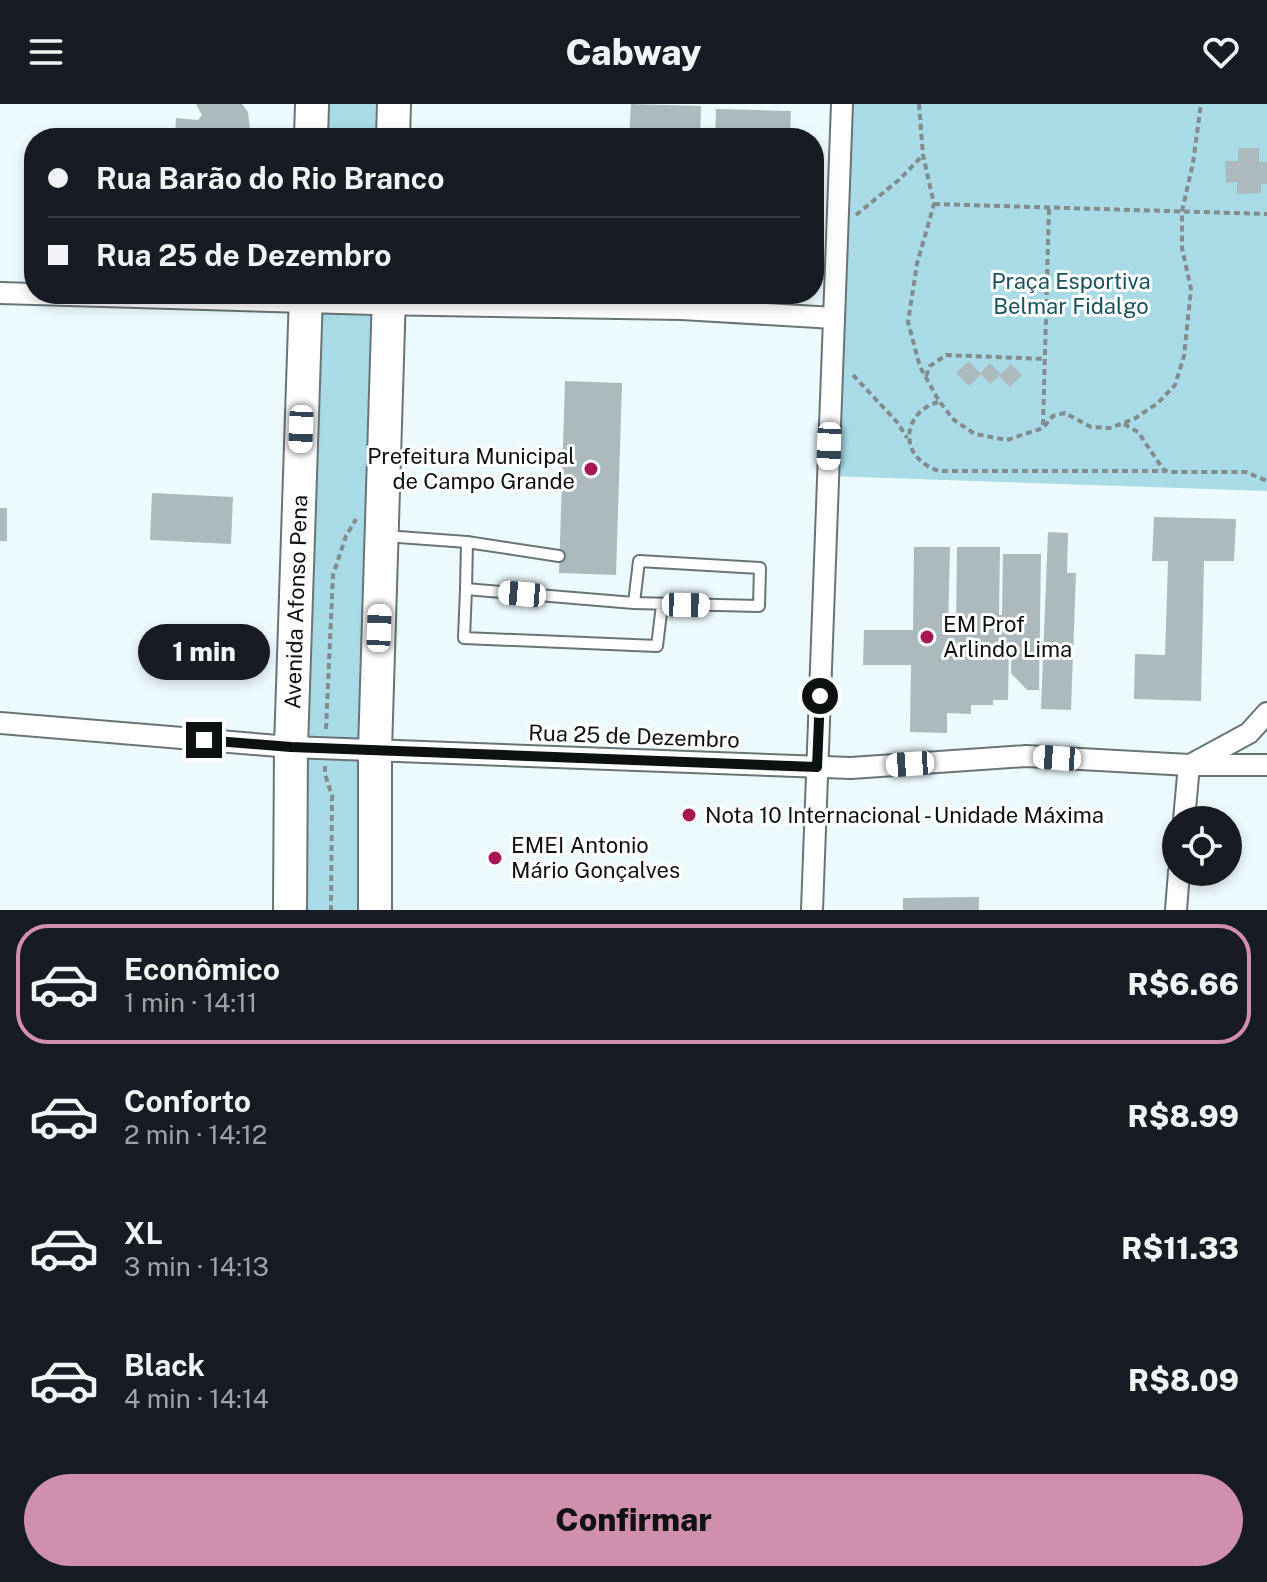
<!DOCTYPE html>
<html lang="pt">
<head>
<meta charset="utf-8">
<style>
  :root { --surface:#171b24; --page:#20242c; --text:#f1f3f6; --muted:#9ea1a6; --line:#363941; --accent:#cf8fad }
  body { margin:0; font-family:"Public Sans",sans-serif; background:var(--page); color:var(--text); height:100vh; display:flex; flex-direction:column; font-size:30px; white-space:nowrap }
  * { box-sizing:border-box; margin:0 }
  p { font-size:26px; color:var(--muted) }
  .icon { flex:none; width:44px; height:44px; fill:none; stroke:currentColor; stroke-width:2; stroke-linecap:round; stroke-linejoin:round }
  .map { position:relative; height:806px; overflow:hidden }
  .panel { display:flex; flex-direction:column; background:var(--surface); flex:1 }
  .panel>* { flex:none }
  .guide { position:absolute; left:24px; top:24px; width:800px; height:176px; border-radius:32px; box-shadow:0 4px 12px #0003; display:grid; align-content:center; height:176px; padding:0 24px; background:var(--surface) }
  .fabs { position:absolute; left:1162px; top:702px; display:grid; gap:16px }
  .fabs a { display:grid; place-items:center; width:80px; height:80px; border-radius:50%; background:var(--surface); box-shadow:0 4px 12px #0003; font-size:40px }
  .end { position:absolute; width:36px; height:36px; margin:-18px; border:10px solid #0d1112; background:#fff; box-shadow:0 0 0 4px #fff }
  .from { border-radius:50% }
  .bubble { position:absolute; height:56px; border-radius:28px; background:var(--surface); box-shadow:0 4px 12px #0003; font-size:26px; font-weight:800; line-height:56px; text-align:center }
  .car { position:absolute; width:24px; height:48px; margin:-24px -12px; border-radius:10px; box-shadow:0 0 6px 2px #0007; background:linear-gradient(#fff 24%,#345 0 40%,#fff 0 76%,#345 0 86%,#fff 0) }
  .guide b { display:flex; align-items:center; gap:28px; height:76px; font-size:30px }
  .guide b+b { border-top:2px solid var(--line) }
  .guide i { width:20px; height:20px; background:var(--text) }
  ul { padding:14px 0 0; list-style:none }
  li { display:flex; align-items:center; gap:24px; height:120px; margin:0 16px 12px; padding:0 8px; border:4px solid transparent; border-radius:32px }
  li div { flex:1 }
  li b { display:block; font-size:30px }
  li em { font-style:normal; font-weight:800 }
  li.active { border-color:var(--accent) }
  li>.icon { width:72px; height:72px; stroke-width:1.5 }
  .primary-button { display:flex; gap:16px; margin-top:auto; padding:16px 24px }
  .primary-button a { flex:1; height:92px; border-radius:48px; background:var(--accent); color:#111; font-size:32px; font-weight:800; line-height:92px; text-align:center }
  header { display:flex; justify-content:space-between; align-items:center; height:104px; padding:0 24px; background:var(--surface); font-size:36px; font-weight:800 }
  .map>svg:first-child { display:block }
  .green { fill:#a8dbe6 }
  .building { fill:#adbabd }
  .lines { fill:none; stroke-linecap:round; stroke-linejoin:round }
  .service-casing { stroke:#697477; stroke-width:14 }
  .minor-casing { stroke:#697477; stroke-width:24 }
  .primary-casing { stroke:#697477; stroke-width:36 }
  .path { stroke:#828b8d; stroke-width:4; stroke-dasharray:6 4; stroke-linecap:butt }
  .service { stroke:#fff; stroke-width:10 }
  .minor { stroke:#fff; stroke-width:20 }
  .primary { stroke:#fff; stroke-width:32 }
  .route { stroke:#0d1112; stroke-width:10 }
  .poi-dot { fill:#a61554; stroke:#fff; stroke-width:3 }
  .labels { text-anchor:middle; dominant-baseline:central; stroke-width:6; stroke-linejoin:round; paint-order:stroke }
  .park-label { font-size:22px; fill:#16525d; stroke:#fff }
  .poi-label { font-size:22px; fill:#0d1112; stroke:#fff; text-anchor:start }
  .street-label { font-size:22px; fill:#0d1112; stroke:#fff }
</style>
</head>
<body>
<header><svg class="icon" aria-label="menu" viewBox="0 0 24 24"><path d="M4 6h16M4 12h16M4 18h16"/></svg>Cabway<svg class="icon" aria-label="heart" viewBox="0 0 24 24"><path d="M12 20l-8-8c-3-5 5-10 8-4 3-6 11-1 8 4z"/></svg></header>
<div class="map">
<svg width="1267" height="806" viewBox="0 0 1267 806">
  <rect width="100%" height="100%" fill="#edfafd"/>
  <g class="green">
    <polygon points="312,0 394,0 393,34 311,34"/>
    <polygon points="842,0 1267,0 1267,387 828,372"/>
    <polygon points="306,190 389,190 375,806 290,806"/>
  </g>
  <g class="building">
    <polygon points="196,0 242,0 248,8 251,34 175,34 176,14 198,16 202,11"/>
    <polygon points="631,0 701,2 700,34 629,34"/>
    <polygon points="716,5 791,7 790,34 715,34"/>
    <polygon points="1238,44 1259,44 1259,58 1267,58 1267,80 1261,80 1261,89 1237,90 1237,78 1226,79 1225,57 1238,57"/>
    <polygon points="969,257 980,269 990,259 1001,270 1011,260 1022,271 1010,283 999,272 990,280 981,270 969,282 956,269"/>
    <polygon points="565,277 622,279 616,471 559,469"/>
    <polygon points="152,389 233,393 231,440 150,436"/>
    <rect x="0" y="404" width="7" height="33"/>
    <polygon points="1154,413 1236,415 1234,457 1204,457 1201,597 1134,595 1135,550 1165,551 1168,457 1152,457"/>
    <polygon points="1048,428 1068,429 1067,469 1076,469 1071,606 1041,605"/>
    <polygon points="914,443 950,443 948,528 956,528 957,443 1000,443 999,511 1002,511 1003,450 1041,450 1039,586 1027,586 1011,569 1012,538 1009,538 1008,596 993,596 993,601 971,601 971,610 947,609 947,629 910,628 911,561 863,561 864,526 913,526"/>
    <polygon points="979,793 979,806 903,806 903,794"/>
  </g>
  <g class="lines">
    <defs>
      <g id="service">
        <polyline points="385,432 467,438 559,452"/>
        <polyline points="466,485 467,438"/>
        <polyline points="634,499 639,457 760,464 759,502 634,499 466,485 464,534 657,542 662,501"/>
      </g>
      <g id="minor">
        <polyline points="0,189 374,200 682,205 834,214"/>
        <polyline points="0,619 291,643 851,664 1026,652 1189,661 1267,661"/>
        <polyline points="1192,660 1249,629 1267,609"/>
        <polyline points="1184,716 1189,661"/>
        <polyline points="812,806 842,0"/>
        <polyline points="1176,806 1179,768"/>
      </g>
      <g id="primary">
        <polyline points="311,34 312,0"/>
        <polyline points="393,34 394,0"/>
        <path id="s1" d="M 290,806 L 291,643 L 306,190"/>
        <polyline points="375,806 375,646 389,190"/>
      </g>
    </defs>
    <use href="#service" class="service-casing"/>
    <use href="#minor" class="minor-casing"/>
    <use href="#primary" class="primary-casing"/>
    <g class="path">
      <polyline points="919,0 923,51 934,100 917,160 908,218 920,263 939,297 954,316 975,330 1007,336 1043,324 1053,312 1065,309 1091,323 1110,324 1134,315 1158,299 1175,281 1184,252 1191,185 1182,144 1182,107 1193,59 1201,0"/>
      <polyline points="934,100 1267,110"/>
      <polyline points="856,111 900,75 923,51"/>
      <polyline points="853,271 898,319 907,334"/>
      <polyline points="926,272 930,262 946,251 1045,255"/>
      <path d="M 938,298 C 901,309 898,354 939,367 L 1165,367"/>
      <polyline points="1124,320 1138,328 1163,365 1168,368 1246,368 1267,377"/>
      <polyline points="1043,321 1049,104"/>
      <polyline points="326,625 333,471 346,432 356,415"/>
      <polyline points="325,662 325,670 332,692 331,806"/>
    </g>
    <use href="#service" class="service"/>
    <use href="#minor" class="minor"/>
    <use href="#primary" class="primary"/>
  </g>
  <g class="lines">
    <polyline class="route" points="204,636 291,643 817,663 820,592"/>
  </g>
  <g class="poi-dot">
    <circle cx="591" cy="365" r="8"/>
    <circle cx="927" cy="533" r="8"/>
    <circle cx="689" cy="711" r="8"/>
    <circle cx="495" cy="754" r="8"/>
  </g>
  <g class="labels">
    <g class="park-label">
      <text x="1071" y="177">Praça Esportiva<tspan x="1071" dy="25">Belmar Fidalgo</tspan></text>
    </g>
    <g class="poi-label">
      <text x="575" y="352" text-anchor="end">Prefeitura Municipal<tspan x="575" dy="25">de Campo Grande</tspan></text>
      <text x="943" y="520">EM Prof<tspan x="943" dy="25">Arlindo Lima</tspan></text>
      <text x="705" y="711">Nota 10 Internacional - Unidade Máxima</text>
      <text x="511" y="741">EMEI Antonio<tspan x="511" dy="25">Mário Gonçalves</tspan></text>
    </g>
    <g class="street-label">
      <text stroke="none"><textPath href="#s1" startOffset="308">Avenida Afonso Pena</textPath></text>
      <text transform="translate(634 632) rotate(2)">Rua 25 de Dezembro</text>
    </g>
  </g>
</svg>
<div class="fabs">
<a><svg class="icon" aria-label="locate" viewBox="0 0 24 24"><circle cx="12" cy="12" r="6"/><path d="M12 2v4M12 18v4M2 12h4M18 12h4"/></svg></a>
</div>
<i class="end from" style="left:820px;top:592px"></i>
<i class="end" style="left:204px;top:636px"></i>
<div class="bubble" style="left:138px;top:520px;width:132px">1 min</div>
<i class="car" style="left:301px;top:325px;rotate:182deg"></i>
<i class="car" style="left:829px;top:342px;rotate:182deg"></i>
<i class="car" style="left:522px;top:490px;rotate:275deg"></i>
<i class="car" style="left:686px;top:501px;rotate:91deg"></i>
<i class="car" style="left:379px;top:524px;rotate:2deg"></i>
<i class="car" style="left:1057px;top:654px;rotate:274deg"></i>
<i class="car" style="left:910px;top:660px;rotate:266deg"></i>
<div class="guide">
<b><i class="from"></i>Rua Barão do Rio Branco</b>
<b><i></i>Rua 25 de Dezembro</b>
</div>
</div>
<section class="panel">
<ul>
<li class="active"><svg class="icon" aria-label="car" viewBox="0 0 24 24"><path d="M5 17H2v-5l4-1 3-4h7l3 4 3 1v5h-3M9 17h6M6 11h13"/><circle cx="7" cy="17" r="2"/><circle cx="17" cy="17" r="2"/></svg><div><b>Econômico</b><p>1 min · 14:11</p></div><em>R$6.66</em></li>
<li><svg class="icon" aria-label="car" viewBox="0 0 24 24"><path d="M5 17H2v-5l4-1 3-4h7l3 4 3 1v5h-3M9 17h6M6 11h13"/><circle cx="7" cy="17" r="2"/><circle cx="17" cy="17" r="2"/></svg><div><b>Conforto</b><p>2 min · 14:12</p></div><em>R$8.99</em></li>
<li><svg class="icon" aria-label="car" viewBox="0 0 24 24"><path d="M5 17H2v-5l4-1 3-4h7l3 4 3 1v5h-3M9 17h6M6 11h13"/><circle cx="7" cy="17" r="2"/><circle cx="17" cy="17" r="2"/></svg><div><b>XL</b><p>3 min · 14:13</p></div><em>R$11.33</em></li>
<li><svg class="icon" aria-label="car" viewBox="0 0 24 24"><path d="M5 17H2v-5l4-1 3-4h7l3 4 3 1v5h-3M9 17h6M6 11h13"/><circle cx="7" cy="17" r="2"/><circle cx="17" cy="17" r="2"/></svg><div><b>Black</b><p>4 min · 14:14</p></div><em>R$8.09</em></li>
</ul>
<div class="primary-button"><a>Confirmar</a></div>
</section>
</body>
</html>
